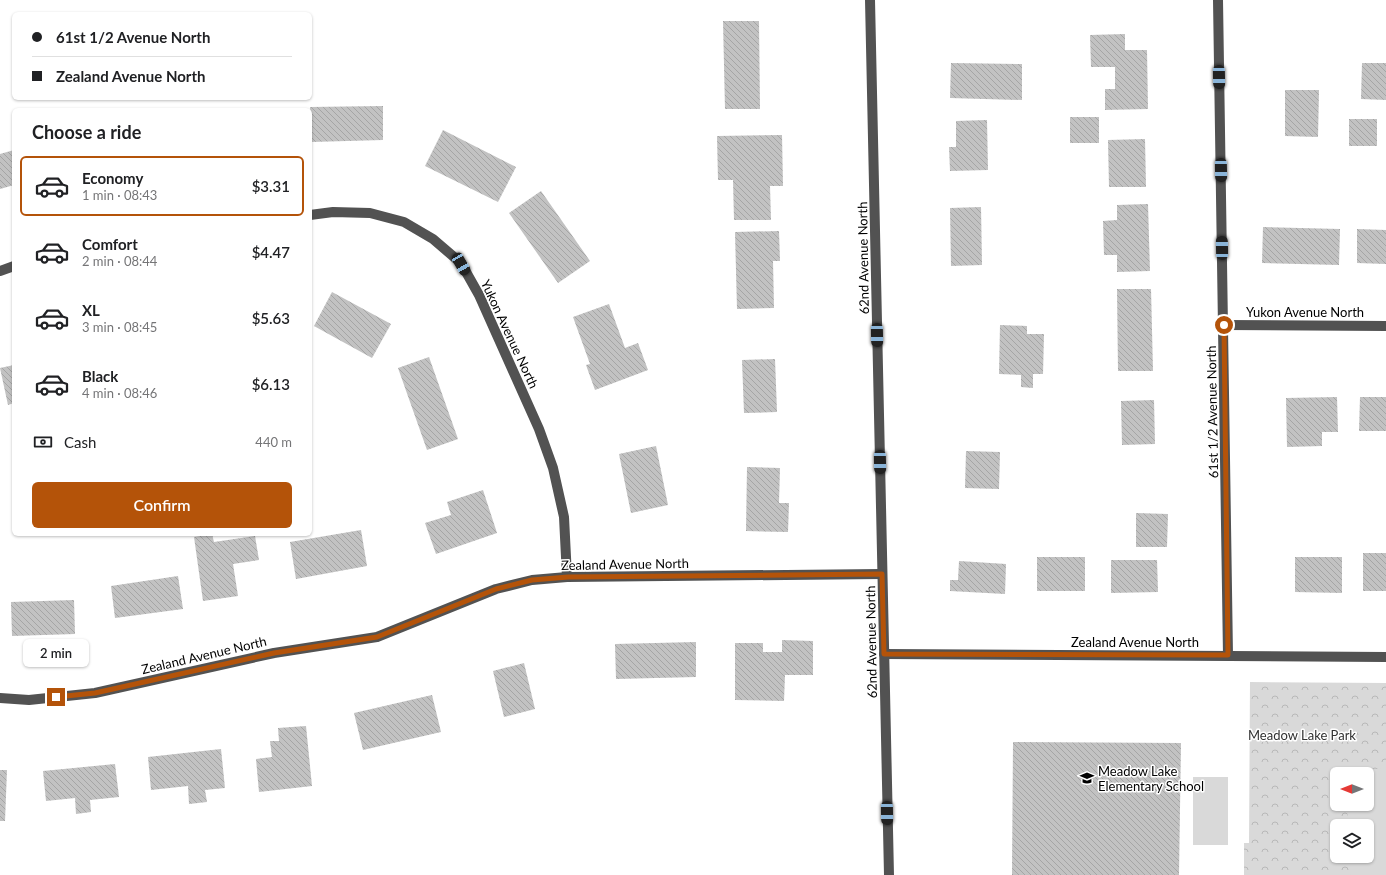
<!DOCTYPE html>
<html lang="en">
<head>
<meta charset="utf-8">
<style>
  :root { --surface:#fff; --page:#f6f6f6; --text:#202124; --muted:#757577; --line:#e0e0e0; --accent:#b45309 }
  body { margin:0; font-family:Lato,sans-serif; background:var(--page); color:var(--text); height:100vh; display:flex; flex-direction:column; font-size:15px; white-space:nowrap }
  * { box-sizing:border-box; margin:0 }
  p { font-size:13px; color:var(--muted) }
  .icon { flex:none; width:22px; height:22px; fill:none; stroke:currentColor; stroke-width:2; stroke-linecap:round; stroke-linejoin:round }
  .map { position:relative; flex:1; overflow:hidden }
  .details { position:absolute; left:12px; top:108px; width:300px; height:428px; display:flex; flex-direction:column; background:var(--surface); border-radius:6px; box-shadow:0 1px 3px #0004 }
  .details>* { flex:none }
  .hud { position:absolute; left:12px; top:12px; width:300px; height:88px; border-radius:6px; box-shadow:0 1px 3px #0004; display:grid; align-content:center; height:88px; padding:0 20px; background:var(--surface) }
  .needle { width:26px; rotate:270deg }
  .tools { position:absolute; left:1330px; top:767px; display:grid; gap:8px }
  .tools a { display:grid; place-items:center; width:44px; height:44px; border-radius:6px; background:var(--surface); box-shadow:0 1px 3px #0004; font-size:20px }
  .end { position:absolute; width:18px; height:18px; margin:-9px; border:5px solid #b45309; background:#fff; box-shadow:0 0 0 2px #fff }
  .from { border-radius:50% }
  .bubble { position:absolute; height:28px; border-radius:6px; background:var(--surface); box-shadow:0 1px 3px #0004; font-size:13px; font-weight:600; line-height:28px; text-align:center }
  .car { position:absolute; width:12px; height:24px; margin:-12px -6px; border-radius:5px; box-shadow:0 0 3px 1px #0007; background:linear-gradient(#222 24%,#8ab4d8 0 40%,#222 0 76%,#8ab4d8 0 86%,#222 0) }
  .hud b { display:flex; align-items:center; gap:14px; height:38px; font-size:15px }
  .hud b+b { border-top:1px solid var(--line) }
  .hud i { width:10px; height:10px; background:var(--text) }
  ul { padding:0; list-style:none }
  li { display:flex; align-items:center; gap:12px; height:60px; margin:0 8px 6px; padding:0 12px; border:2px solid transparent; border-radius:6px }
  li div { flex:1 }
  li b { display:block; font-size:15px }
  li em { font-style:normal; font-weight:600 }
  li.on { border-color:var(--accent) }
  li>.icon { width:36px; height:36px; stroke-width:1.5 }
  h2 { padding:0 20px; font-size:18px; line-height:48px }
  .pay { display:flex; align-items:center; gap:10px; height:44px; padding:0 20px; font-size:15px }
  .pay p { margin-inline-start:auto }
  .primary-button { display:flex; gap:8px; margin-top:auto; padding:8px 20px }
  .primary-button a { flex:1; height:46px; border-radius:6px; background:var(--accent); color:#fff; font-size:16px; font-weight:600; line-height:46px; text-align:center }
  .map>svg:first-child { display:block }
  .park { fill:url(#park-crowns); fill-rule:evenodd }
  .pitch { fill:#d9d9d9 }
  .building { fill:url(#building-back-hatch) }
  .lines { fill:none; stroke-linecap:round; stroke-linejoin:round }
  .minor { stroke:#525252; stroke-width:10 }
  .route { stroke:#b45309; stroke-width:5 }
  .labels { text-anchor:middle; dominant-baseline:central; stroke-width:3; stroke-linejoin:round; paint-order:stroke }
  .street-label { font-size:13px; fill:#000; stroke:#fff }
  .park-label { font-size:13px; fill:#303030; stroke:#fff }
  .poi-label { font-size:13px; fill:#000; stroke:#fff; text-anchor:start }
</style>
</head>
<body>
<div class="map">
<svg width="1386" height="875" viewBox="0 0 1386 875">
  <defs>
    <pattern id="park-crowns" width="20" height="18" patternUnits="userSpaceOnUse"><rect width="20" height="18" fill="#d9d9d9"/><path d="M2 6a3 3 0 1 1 6 0M12 15a3 3 0 1 1 6 0" fill="none" stroke="#b8b8b8"/></pattern>
    <pattern id="building-back-hatch" width="6" height="6" patternUnits="userSpaceOnUse"><rect width="6" height="6" fill="#c2c2c2"/><path d="M-1 5l2 2M0 0l6 6M5-1l2 2" fill="none" stroke="#a5a5a5"/></pattern>
  </defs>
  <rect width="100%" height="100%" fill="#fff"/>
  <path class="park" d="M 1250,682 L 1386,683 L 1386,875 L 1244,875 L 1244,843 L 1249,843 ZM 1337,774 L 1367,774 L 1367,804 L 1337,804 ZM 1337,826 L 1367,826 L 1367,856 L 1337,856 Z"/>
  <g class="pitch">
    <polygon points="1386,768 1386,875 1351,875 1350,856 1367,856 1367,826 1348,826 1347,804 1367,804 1367,774 1345,774 1345,772"/>
    <rect x="1193" y="777" width="35" height="68"/>
  </g>
  <g class="building">
    <polygon points="723,21 759,21 760,109 725,109"/>
    <polygon points="1125,34 1125,50 1147,50 1148,109 1105,110 1105,89 1115,89 1115,67 1091,67 1090,35"/>
    <polygon points="951,63 1022,64 1022,100 950,98"/>
    <polygon points="1362,63 1386,63 1386,100 1361,99"/>
    <polygon points="1285,90 1319,90 1318,137 1285,136"/>
    <polygon points="383,106 383,140 311,142 310,107"/>
    <rect x="1070" y="117" width="29" height="26"/>
    <rect x="1349" y="119" width="28" height="27"/>
    <polygon points="987,120 988,170 950,171 949,147 956,147 956,121"/>
    <polygon points="443,130 516,167 498,202 425,166"/>
    <polygon points="782,135 783,186 770,186 771,220 734,220 733,180 718,180 717,136"/>
    <polygon points="1145,139 1146,187 1109,187 1108,140"/>
    <polygon points="14,150 14,185 0,189 0,154"/>
    <polygon points="541,191 590,261 558,283 509,213"/>
    <polygon points="1148,204 1150,271 1117,272 1117,255 1104,255 1103,221 1117,220 1117,205"/>
    <polygon points="981,207 982,265 951,266 950,208"/>
    <polygon points="1263,227 1340,229 1339,265 1262,263"/>
    <polygon points="1357,229 1386,230 1386,264 1357,263"/>
    <polygon points="779,231 780,261 773,261 774,308 737,309 735,232"/>
    <polygon points="1117,289 1151,289 1153,371 1118,371"/>
    <polygon points="332,292 391,324 372,358 314,326"/>
    <polygon points="609,304 625,348 638,343 648,370 595,390 586,365 590,364 573,317"/>
    <polygon points="1000,325 1027,326 1027,334 1044,334 1043,374 1033,374 1033,388 1021,387 1021,375 999,374"/>
    <polygon points="429,357 458,439 427,450 398,368"/>
    <polygon points="775,359 777,412 744,413 742,360"/>
    <polygon points="14,365 14,403 8,405 0,368"/>
    <polygon points="1337,397 1338,432 1322,432 1322,446 1287,447 1286,398"/>
    <polygon points="1360,397 1386,397 1386,431 1359,431"/>
    <polygon points="1154,400 1155,444 1122,445 1121,401"/>
    <polygon points="656,446 668,505 631,513 619,454"/>
    <polygon points="966,451 1000,452 999,489 965,488"/>
    <polygon points="747,467 780,468 779,503 789,503 788,532 746,531"/>
    <polygon points="483,490 497,533 436,554 425,523 451,515 447,502"/>
    <polygon points="1136,513 1168,514 1167,547 1136,547"/>
    <polygon points="361,530 367,566 296,579 290,542"/>
    <polygon points="212,534 214,542 255,536 259,560 233,564 238,596 203,601 194,537"/>
    <rect x="1363" y="553" width="23" height="38"/>
    <rect x="1037" y="557" width="48" height="34"/>
    <polygon points="1295,557 1342,557 1342,593 1295,592"/>
    <polygon points="1111,560 1157,560 1158,592 1111,593"/>
    <polygon points="959,561 1006,564 1005,594 950,591 950,580 958,580"/>
    <polygon points="178,576 183,609 115,618 111,586"/>
    <polygon points="74,600 75,634 12,636 11,602"/>
    <polygon points="782,640 813,641 813,675 785,675 784,701 735,700 735,643 763,643 763,652 782,652"/>
    <polygon points="696,642 696,677 616,679 615,644"/>
    <polygon points="524,663 535,709 504,717 493,671"/>
    <polygon points="432,695 441,732 363,750 354,713"/>
    <polygon points="306,726 312,786 259,792 256,759 272,757 270,741 279,741 278,728"/>
    <polygon points="1013,742 1181,743 1179,875 1012,875"/>
    <polygon points="221,749 225,788 205,790 207,802 189,804 188,786 151,790 148,757"/>
    <polygon points="115,764 119,797 90,800 91,812 76,814 75,798 46,801 43,771"/>
    <polygon points="0,770 7,770 5,821 0,821"/>
  </g>
  <g class="lines">
    <g class="minor">
      <polyline points="870,0 889,875"/>
      <polyline points="1218,0 1228,655"/>
      <polyline points="310,215 333,212 370,213 404,222 433,239 461,263 479,295 539,429 553,468 564,517 567,577"/>
      <polyline points="0,271 14,266"/>
      <polyline points="1224,325 1386,326"/>
      <polyline points="884,654 1386,657"/>
      <polyline points="0,698 29,700 95,693 274,653 377,637 496,589 532,580 567,577 882,574"/>
    </g>
  </g>
  <g class="lines">
    <polyline class="route" points="56,697 95,693 274,653 377,637 496,589 532,580 568,577 882,574 884,654 1228,655 1224,325"/>
  </g>
  <defs>
    <symbol id="school-bare" viewBox="-9 -9 18 18"><path d="M0-5L7-2L0 1L-7-2ZM-4 1L0 2.5L4 1V4Q0 6-4 4Z" fill="#000" stroke="#fff" stroke-width="2.5" paint-order="stroke"/></symbol>
  </defs>
  <g fill-rule="evenodd">
    <use href="#school-bare" x="1077" y="768" width="20" height="20"/>
  </g>
  <g class="labels">
    <g class="street-label">
      <text transform="translate(863 258) rotate(-91)">62nd Avenue North</text>
      <text x="1305" y="312">Yukon Avenue North</text>
      <text transform="translate(510 334) rotate(65)">Yukon Avenue North</text>
      <text transform="translate(1212 412) rotate(-91)">61st 1/2 Avenue North</text>
      <text transform="translate(625 564) rotate(-1)">Zealand Avenue North</text>
      <text transform="translate(871 642) rotate(-91)">62nd Avenue North</text>
      <text x="1135" y="642">Zealand Avenue North</text>
      <text transform="translate(204 655) rotate(-13)">Zealand Avenue North</text>
    </g>
    <g class="park-label">
      <text x="1302" y="735">Meadow Lake Park</text>
    </g>
    <g class="poi-label">
      <text x="1098" y="771">Meadow Lake<tspan x="1098" dy="15">Elementary School</tspan></text>
    </g>
  </g>
</svg>
<div class="tools">
<a><svg class="needle" viewBox="-14 -14 28 28"><path d="M0-13l5 13h-10z" fill="#e53935"/><path d="M0 13l5-13h-10z" fill="#757577"/></svg></a>
<a><svg class="icon" aria-label="layers" viewBox="0 0 24 24"><path d="M12 4l9 5-9 5-9-5zM3 14l9 5 9-5"/></svg></a>
</div>
<i class="end from" style="left:1224px;top:325px"></i>
<i class="end" style="left:56px;top:697px"></i>
<div class="bubble" style="left:23px;top:639px;width:66px">2 min</div>
<i class="car" style="left:1219px;top:77px;rotate:179deg"></i>
<i class="car" style="left:1221px;top:170px;rotate:179deg"></i>
<i class="car" style="left:1222px;top:248px;rotate:359deg"></i>
<i class="car" style="left:461px;top:264px;rotate:150deg"></i>
<i class="car" style="left:877px;top:335px;rotate:179deg"></i>
<i class="car" style="left:880px;top:462px;rotate:179deg"></i>
<i class="car" style="left:887px;top:813px;rotate:179deg"></i>
<div class="hud">
<b><i class="from"></i>61st 1/2 Avenue North</b>
<b><i></i>Zealand Avenue North</b>
</div>
<section class="details">
<h2>Choose a ride</h2>
<ul>
<li class="on"><svg class="icon" aria-label="car" viewBox="0 0 24 24"><path d="M5 17H2v-5l4-1 3-4h7l3 4 3 1v5h-3M9 17h6M6 11h13"/><circle cx="7" cy="17" r="2"/><circle cx="17" cy="17" r="2"/></svg><div><b>Economy</b><p>1 min · 08:43</p></div><em>$3.31</em></li>
<li><svg class="icon" aria-label="car" viewBox="0 0 24 24"><path d="M5 17H2v-5l4-1 3-4h7l3 4 3 1v5h-3M9 17h6M6 11h13"/><circle cx="7" cy="17" r="2"/><circle cx="17" cy="17" r="2"/></svg><div><b>Comfort</b><p>2 min · 08:44</p></div><em>$4.47</em></li>
<li><svg class="icon" aria-label="car" viewBox="0 0 24 24"><path d="M5 17H2v-5l4-1 3-4h7l3 4 3 1v5h-3M9 17h6M6 11h13"/><circle cx="7" cy="17" r="2"/><circle cx="17" cy="17" r="2"/></svg><div><b>XL</b><p>3 min · 08:45</p></div><em>$5.63</em></li>
<li><svg class="icon" aria-label="car" viewBox="0 0 24 24"><path d="M5 17H2v-5l4-1 3-4h7l3 4 3 1v5h-3M9 17h6M6 11h13"/><circle cx="7" cy="17" r="2"/><circle cx="17" cy="17" r="2"/></svg><div><b>Black</b><p>4 min · 08:46</p></div><em>$6.13</em></li>
</ul>
<div class="pay"><svg class="icon" aria-label="cash" viewBox="0 0 24 24"><path d="M3 7h18v10H3z"/><circle cx="12" cy="12" r="2"/></svg>Cash<p>440 m</p></div>
<div class="primary-button"><a>Confirm</a></div>
</section>
</div>
</body>
</html>
